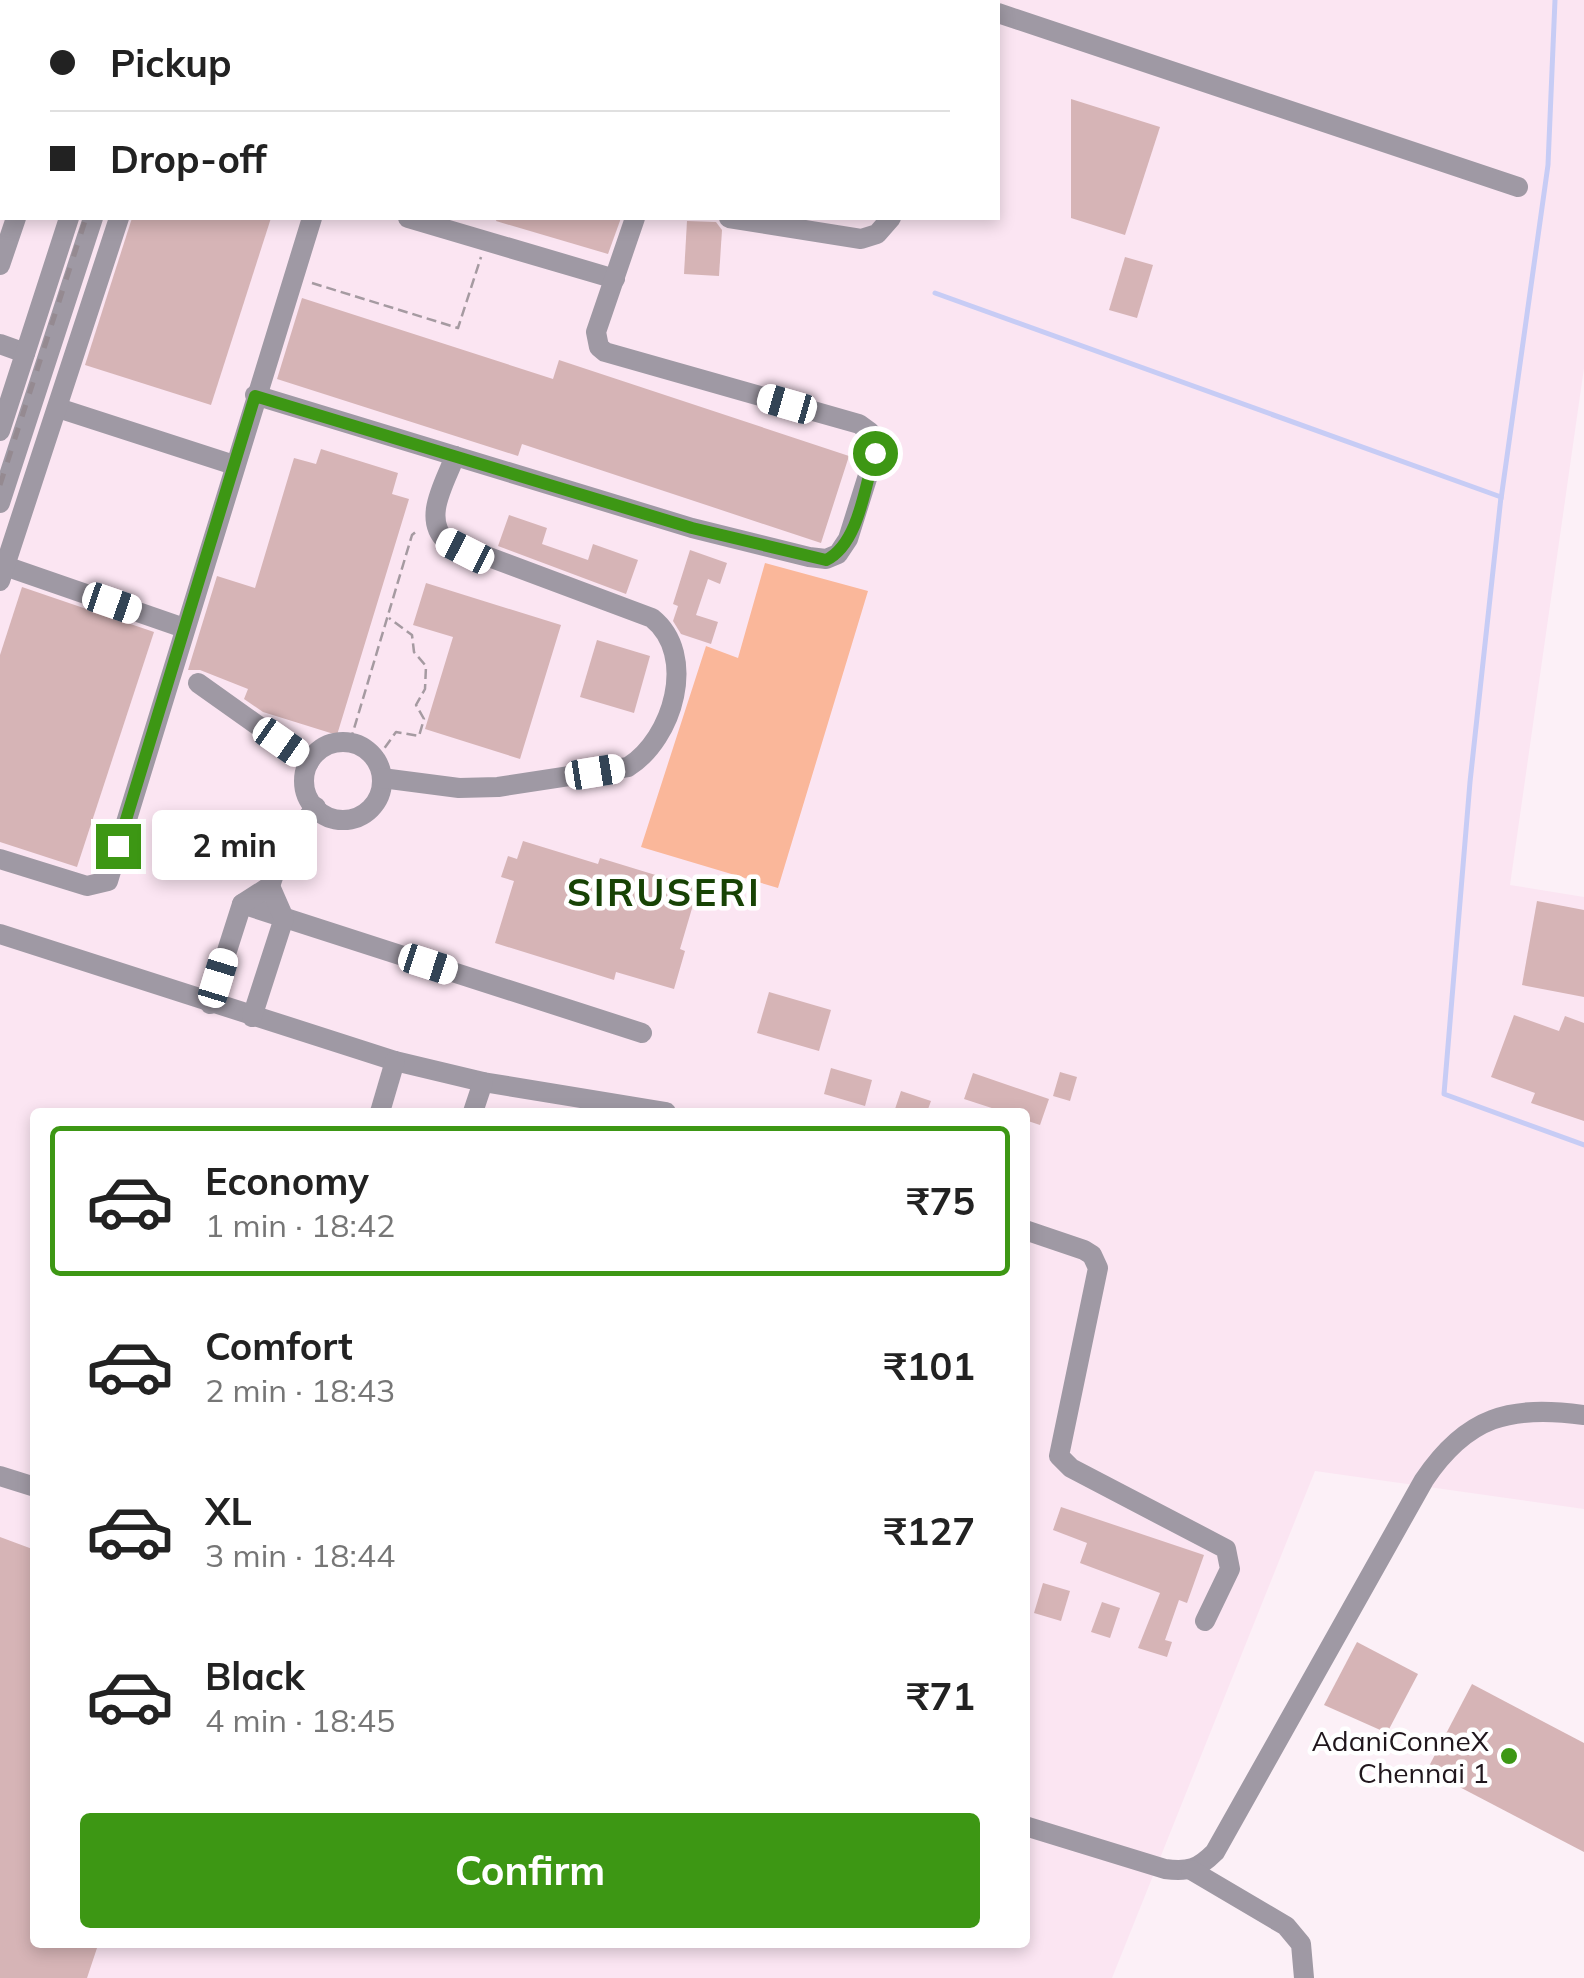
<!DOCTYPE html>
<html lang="en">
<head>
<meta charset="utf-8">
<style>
  :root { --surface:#fff; --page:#f6f6f6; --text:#222; --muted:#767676; --line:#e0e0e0; --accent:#3d9714 }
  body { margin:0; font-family:Mulish,sans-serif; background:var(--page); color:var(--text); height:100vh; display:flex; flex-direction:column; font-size:38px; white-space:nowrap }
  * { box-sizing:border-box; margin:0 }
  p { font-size:32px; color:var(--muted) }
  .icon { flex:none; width:55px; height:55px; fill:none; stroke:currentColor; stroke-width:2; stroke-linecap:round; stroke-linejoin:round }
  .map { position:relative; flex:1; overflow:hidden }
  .details { position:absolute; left:30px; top:1108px; width:1000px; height:840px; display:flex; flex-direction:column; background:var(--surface); border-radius:10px; box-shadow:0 5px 15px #0003 }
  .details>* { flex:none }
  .top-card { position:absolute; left:0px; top:0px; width:1000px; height:220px; box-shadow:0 5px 15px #0003; display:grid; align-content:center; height:220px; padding:0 50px; background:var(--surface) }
  .end { position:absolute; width:45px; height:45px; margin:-22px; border:12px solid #3d9714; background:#fff; box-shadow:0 0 0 5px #fff }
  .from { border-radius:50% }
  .bubble { position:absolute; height:70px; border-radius:10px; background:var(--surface); box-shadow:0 5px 15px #0003; font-size:32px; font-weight:700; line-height:70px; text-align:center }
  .car { position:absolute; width:30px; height:60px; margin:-30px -15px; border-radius:12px; box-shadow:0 0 8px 2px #0007; background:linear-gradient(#fff 24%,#345 0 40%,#fff 0 76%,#345 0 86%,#fff 0) }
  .top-card b { display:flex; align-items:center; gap:35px; height:95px; font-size:38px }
  .top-card b+b { border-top:2px solid var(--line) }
  .top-card i { width:25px; height:25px; background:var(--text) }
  ul { padding:18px 0 0; list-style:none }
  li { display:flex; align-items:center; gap:30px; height:150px; margin:0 20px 15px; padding:0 30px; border:5px solid transparent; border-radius:10px }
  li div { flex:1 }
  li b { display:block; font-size:38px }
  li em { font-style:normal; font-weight:700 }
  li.on { border-color:var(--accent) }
  li>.icon { width:90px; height:90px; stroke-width:1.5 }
  .cta { display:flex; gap:20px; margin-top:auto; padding:20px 50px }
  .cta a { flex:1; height:115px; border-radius:10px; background:var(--accent); color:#fff; font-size:40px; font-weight:700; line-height:115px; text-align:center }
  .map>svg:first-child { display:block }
  .built { fill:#fbe5f2; fill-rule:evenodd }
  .green { fill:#fab79a }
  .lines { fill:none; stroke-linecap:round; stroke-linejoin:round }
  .stream { stroke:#c7ccf5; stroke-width:5 }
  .building { fill:#d6b4b6 }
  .path { stroke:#a59aa1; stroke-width:2.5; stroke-dasharray:10 5; stroke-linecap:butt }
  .minor { stroke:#9f99a4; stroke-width:20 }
  .rail { stroke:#958a91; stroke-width:5; stroke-dasharray:12 12; stroke-linecap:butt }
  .route { stroke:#3d9714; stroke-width:12 }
  .poi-dot { fill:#3d9714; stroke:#fff; stroke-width:4 }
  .labels { text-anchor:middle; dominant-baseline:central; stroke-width:9; stroke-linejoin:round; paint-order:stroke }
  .poi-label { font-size:28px; fill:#20161c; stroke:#fff; text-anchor:end }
  .district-label { font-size:38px; font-weight:bold; letter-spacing:2.5px; fill:#174305; stroke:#fff }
</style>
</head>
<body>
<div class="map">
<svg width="1584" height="1978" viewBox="0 0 1584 1978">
  <rect width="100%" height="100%" fill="#fcf0f7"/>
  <path class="built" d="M 0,0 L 1584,0 L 1584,368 L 1510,885 L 1584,897 L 1584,1509 L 1315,1471 L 1112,1978 L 0,1978 ZM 2,2 L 998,2 L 998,218 L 2,218 ZM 35,1112 L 1025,1112 L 1025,1942 L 35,1942 Z"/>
  <polygon class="green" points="765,563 868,591 778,888 641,847 706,646 738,658"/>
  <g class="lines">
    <g class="stream">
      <polyline points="247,0 256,2"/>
      <polyline points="935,293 1501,497 1470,782 1444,1094 1584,1145"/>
      <polyline points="1501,499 1548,165 1555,0"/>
    </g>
  </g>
  <g class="building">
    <polygon points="1071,99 1160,127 1125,235 1071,218"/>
    <polygon points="132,218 271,218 211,405 85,365"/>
    <polygon points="497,218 621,218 608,254 496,221"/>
    <polygon points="687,221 716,222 722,230 719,276 684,274"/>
    <polygon points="1125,257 1153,265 1137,318 1109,310"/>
    <polygon points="302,298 553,379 559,360 849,456 821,543 522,444 518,456 277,379"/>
    <polygon points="321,449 398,473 392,494 409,499 337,735 263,712 244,699 248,689 200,670 188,670 217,576 255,588 294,458 316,464"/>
    <polygon points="509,515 547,528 542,544 588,560 593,544 638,560 626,594 498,546"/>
    <polygon points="690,550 727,563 720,584 708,579 696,615 718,622 711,644 681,634 673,621 678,606 673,604"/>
    <polygon points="426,583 561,625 520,759 425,729 453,637 413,625"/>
    <polygon points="22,587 154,632 77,867 0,842 0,655"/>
    <polygon points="597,640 650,656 634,713 580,697"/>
    <polygon points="523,841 598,864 600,858 698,888 680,949 685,951 674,989 616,972 614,980 495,943 514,881 501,877 508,856 517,859"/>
    <polygon points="1537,901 1584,910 1584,997 1522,985"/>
    <polygon points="769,992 831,1010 819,1051 757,1033"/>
    <polygon points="1514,1015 1559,1031 1565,1016 1584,1023 1584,1121 1531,1103 1535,1093 1491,1077"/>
    <polygon points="831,1068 872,1080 865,1106 824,1094"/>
    <polygon points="1060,1072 1077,1077 1070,1101 1053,1096"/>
    <polygon points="973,1073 1049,1099 1040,1125 1025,1120 1025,1112 1004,1112 964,1099"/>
    <polygon points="901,1091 931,1101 927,1112 894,1112"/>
    <polygon points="1061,1507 1204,1555 1187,1603 1179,1600 1165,1640 1172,1642 1167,1657 1138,1648 1160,1593 1080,1563 1087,1543 1053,1530"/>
    <polygon points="0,1537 35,1550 35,1942 99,1942 87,1978 0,1978"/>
    <polygon points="1043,1583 1070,1591 1061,1621 1034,1613"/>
    <polygon points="1102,1602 1120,1608 1110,1638 1091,1632"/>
    <polygon points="1357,1642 1418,1674 1387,1733 1324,1705"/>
    <polygon points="1472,1684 1584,1743 1584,1852 1427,1770"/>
  </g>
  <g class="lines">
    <g class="path">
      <polyline points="312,283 458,328 481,257"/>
      <polyline points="350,742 412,535 418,530"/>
      <polyline points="376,760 396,732 419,736 424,719 416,705 425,689 426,666 414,652 412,635 389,618"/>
    </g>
    <g class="minor">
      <polyline points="100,0 108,2"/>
      <polyline points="957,0 965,2"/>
      <polyline points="139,2 140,0"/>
      <polyline points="168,2 169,0"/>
      <polyline points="998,13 1518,187"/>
      <polyline points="0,34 2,34"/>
      <polyline points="408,218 615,279"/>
      <polyline points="729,218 861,239 877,234 891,218"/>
      <polyline points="0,265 16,218"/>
      <polyline points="0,344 25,353"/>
      <polyline points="255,395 692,528 809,557 826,559 838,554 848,539 875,453 870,432 859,424 605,352 599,347 596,332 635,218"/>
      <polyline points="58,408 234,465"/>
      <polyline points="0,431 69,218"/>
      <polyline points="0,503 93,218"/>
      <polyline points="5,566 184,628"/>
      <polyline points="0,581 119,218"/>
      <polyline points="198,683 309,762"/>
      <circle cx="343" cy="781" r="39"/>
      <path d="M 382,778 L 459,788 L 498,787 L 628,767 C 673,739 698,655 652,618 L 446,541 C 422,518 445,483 455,456"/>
      <polyline points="0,859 87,886 108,881 312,218"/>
      <polyline points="270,886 283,848 316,807"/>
      <polyline points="242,904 642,1033"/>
      <polyline points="0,934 395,1061 483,1082 666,1112"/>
      <polyline points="210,1004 242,904 270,886 284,918 252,1017"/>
      <polyline points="380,1112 395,1061"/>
      <polyline points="473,1112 483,1082"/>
      <polyline points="1025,1230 1084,1250 1092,1255 1098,1268 1059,1456 1071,1468 1226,1549 1230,1569 1205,1621"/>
      <polyline points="0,1476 35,1487"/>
      <path d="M 1025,1826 L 1165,1869 C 1189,1872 1198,1869 1215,1852 L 1424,1480 C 1467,1416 1510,1405 1584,1415"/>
      <polyline points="1191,1870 1286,1926 1301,1944 1304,1978"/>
    </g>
    <g class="rail">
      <polyline points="155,2 156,0"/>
      <polyline points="0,485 86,218"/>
    </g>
  </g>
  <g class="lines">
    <path class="route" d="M 118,846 L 255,396 L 692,528 L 826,560 C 859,544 865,485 875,453"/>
  </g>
  <circle class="poi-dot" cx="1509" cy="1756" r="10"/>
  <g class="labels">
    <g class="poi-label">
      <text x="1489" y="1740">AdaniConneX<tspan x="1489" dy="32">Chennai 1</tspan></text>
    </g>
    <g class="district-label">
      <text x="664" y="892">SIRUSERI</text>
    </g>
  </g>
</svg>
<i class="end from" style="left:875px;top:453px"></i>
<i class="end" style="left:118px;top:846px"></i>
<div class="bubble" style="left:152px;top:810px;width:165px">2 min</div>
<i class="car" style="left:787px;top:404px;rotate:286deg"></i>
<i class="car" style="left:465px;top:551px;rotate:297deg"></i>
<i class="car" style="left:112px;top:603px;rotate:109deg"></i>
<i class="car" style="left:281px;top:742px;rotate:125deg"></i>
<i class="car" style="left:595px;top:772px;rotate:81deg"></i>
<i class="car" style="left:428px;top:964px;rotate:108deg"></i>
<i class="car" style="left:218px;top:978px;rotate:17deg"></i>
<div class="top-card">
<b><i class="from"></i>Pickup</b>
<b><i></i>Drop-off</b>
</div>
<section class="details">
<ul>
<li class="on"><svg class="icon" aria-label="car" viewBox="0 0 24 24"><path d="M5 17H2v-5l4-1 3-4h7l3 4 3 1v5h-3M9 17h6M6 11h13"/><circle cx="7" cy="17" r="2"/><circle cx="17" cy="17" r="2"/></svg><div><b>Economy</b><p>1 min · 18:42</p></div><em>₹75</em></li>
<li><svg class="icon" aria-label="car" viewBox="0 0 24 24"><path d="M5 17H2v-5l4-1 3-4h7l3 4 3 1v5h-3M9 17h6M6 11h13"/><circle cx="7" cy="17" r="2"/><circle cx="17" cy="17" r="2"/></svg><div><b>Comfort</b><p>2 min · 18:43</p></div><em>₹101</em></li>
<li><svg class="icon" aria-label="car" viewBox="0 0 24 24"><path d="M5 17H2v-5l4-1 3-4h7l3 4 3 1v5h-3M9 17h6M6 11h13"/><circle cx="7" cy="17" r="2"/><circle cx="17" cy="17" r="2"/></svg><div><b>XL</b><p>3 min · 18:44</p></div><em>₹127</em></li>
<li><svg class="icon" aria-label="car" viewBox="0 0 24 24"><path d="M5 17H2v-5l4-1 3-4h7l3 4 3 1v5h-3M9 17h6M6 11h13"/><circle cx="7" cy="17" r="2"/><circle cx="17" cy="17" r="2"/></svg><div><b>Black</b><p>4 min · 18:45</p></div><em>₹71</em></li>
</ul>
<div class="cta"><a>Confirm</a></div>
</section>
</div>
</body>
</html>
